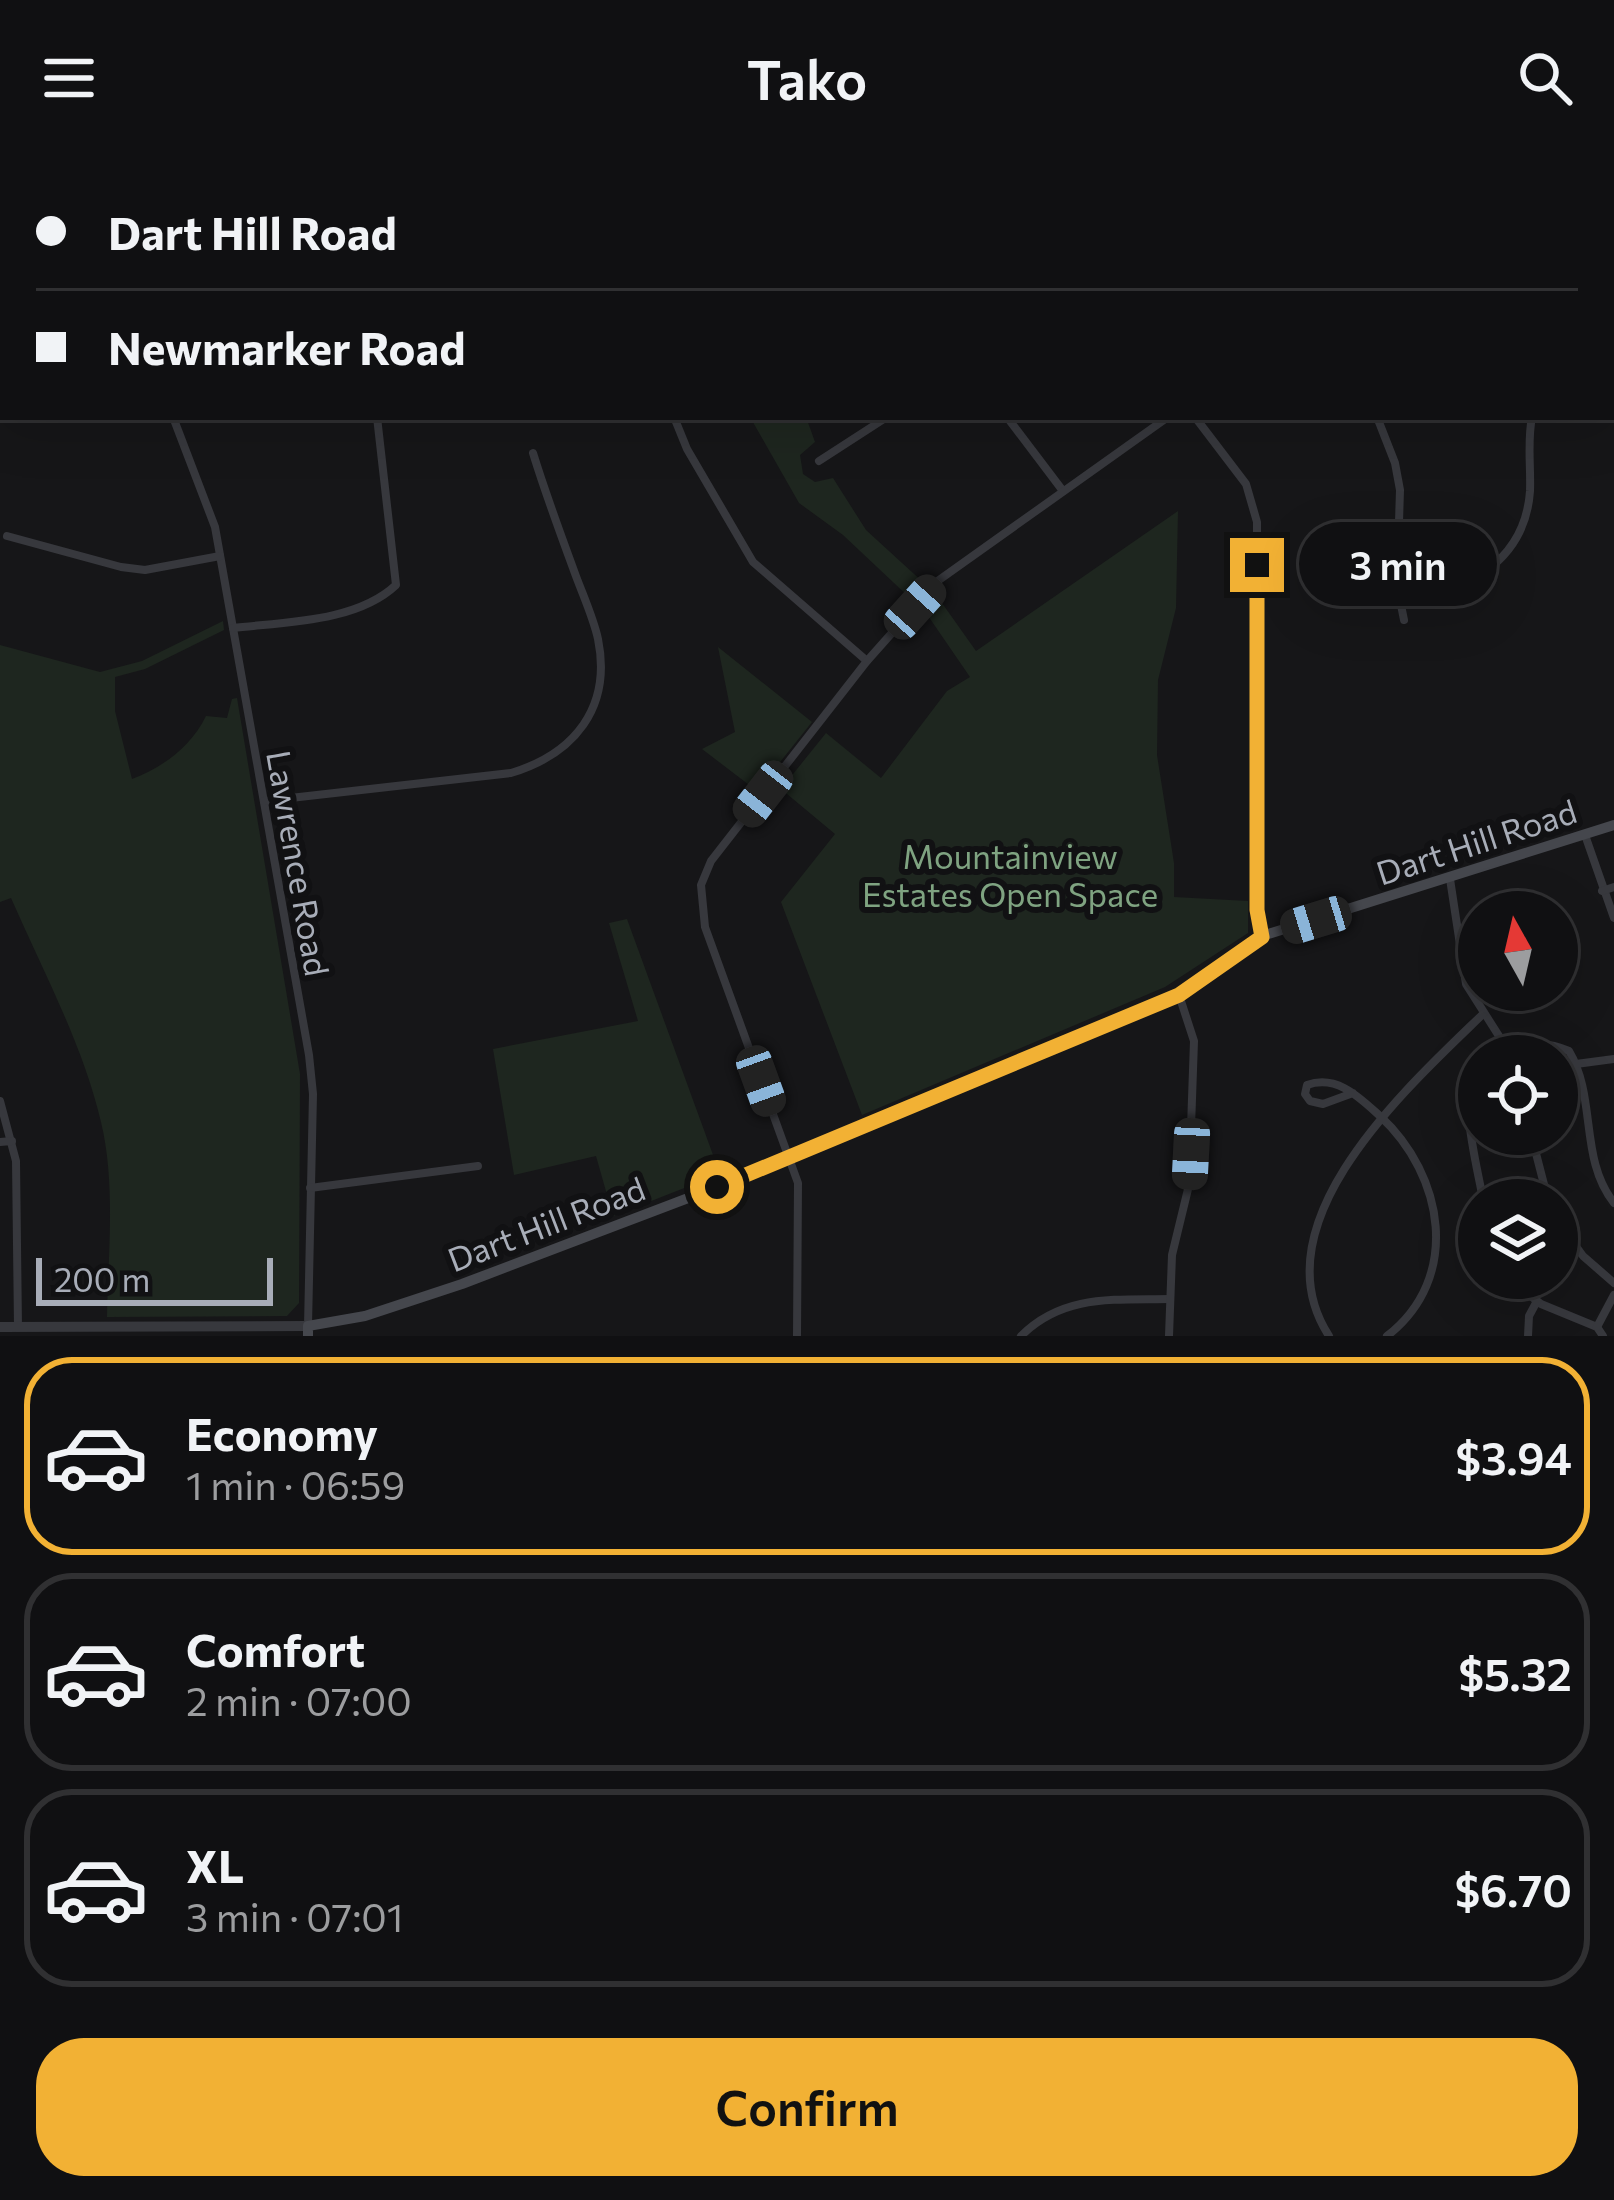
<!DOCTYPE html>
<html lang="en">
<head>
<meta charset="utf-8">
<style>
  :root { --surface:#101012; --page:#1e1e20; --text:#f1f3f6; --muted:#9c9d9f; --line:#303032; --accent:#f2b134 }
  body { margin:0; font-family:Commissioner,sans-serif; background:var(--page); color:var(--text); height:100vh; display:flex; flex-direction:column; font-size:45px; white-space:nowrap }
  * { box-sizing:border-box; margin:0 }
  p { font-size:39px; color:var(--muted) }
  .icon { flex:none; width:66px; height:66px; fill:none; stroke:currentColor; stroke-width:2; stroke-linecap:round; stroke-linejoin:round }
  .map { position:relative; height:1180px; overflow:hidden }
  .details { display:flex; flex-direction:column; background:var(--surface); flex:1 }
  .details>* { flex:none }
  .guide { position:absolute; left:0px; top:0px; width:1614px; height:264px; box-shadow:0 12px 48px #0002,0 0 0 3px var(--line); display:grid; align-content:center; height:264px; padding:0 36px; background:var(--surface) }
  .needle { width:78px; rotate:352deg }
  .buttons { position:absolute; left:1458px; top:735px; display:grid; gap:24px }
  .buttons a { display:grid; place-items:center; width:120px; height:120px; border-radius:50%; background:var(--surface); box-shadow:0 12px 48px #0002,0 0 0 3px var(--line); font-size:60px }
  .scale { position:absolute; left:36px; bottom:30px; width:237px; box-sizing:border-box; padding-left:12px; border:6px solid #a8adb8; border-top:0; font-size:33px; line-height:42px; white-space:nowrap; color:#a8adb8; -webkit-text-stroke:9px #111113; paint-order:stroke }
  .end { position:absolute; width:54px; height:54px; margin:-27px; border:15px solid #f2b134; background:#111; box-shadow:0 0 0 6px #111 }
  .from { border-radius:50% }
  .bubble { position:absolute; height:84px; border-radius:42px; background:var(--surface); box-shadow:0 12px 48px #0002,0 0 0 3px var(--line); font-size:39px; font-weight:600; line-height:84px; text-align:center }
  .car { position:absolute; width:36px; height:72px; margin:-36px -18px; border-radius:15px; box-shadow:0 0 9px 3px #0007; background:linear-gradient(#222 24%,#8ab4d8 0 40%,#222 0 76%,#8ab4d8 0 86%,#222 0) }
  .guide b { display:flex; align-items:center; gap:42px; height:114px; font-size:45px }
  .guide b+b { border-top:3px solid var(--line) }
  .guide i { width:30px; height:30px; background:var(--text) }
  ul { padding:21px 0 0; list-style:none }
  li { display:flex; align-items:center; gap:36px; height:198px; margin:0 24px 18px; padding:0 12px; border:6px solid var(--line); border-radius:48px }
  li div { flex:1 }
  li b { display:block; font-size:45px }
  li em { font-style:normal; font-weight:600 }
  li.active { border-color:var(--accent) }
  li>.icon { width:108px; height:108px; stroke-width:1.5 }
  .button { display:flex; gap:24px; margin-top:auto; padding:24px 36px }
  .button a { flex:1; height:138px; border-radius:48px; background:var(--accent); color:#111; font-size:48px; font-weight:600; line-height:138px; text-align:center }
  header { display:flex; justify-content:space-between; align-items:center; height:156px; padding:0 36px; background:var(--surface); font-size:54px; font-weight:600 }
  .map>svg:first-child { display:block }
  .green { fill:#1e261f }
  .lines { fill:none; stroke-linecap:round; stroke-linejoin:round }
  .minor { stroke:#37383d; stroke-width:8 }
  .tertiary { stroke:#37383d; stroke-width:10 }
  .secondary { stroke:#45474d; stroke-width:10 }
  .route { stroke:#f2b134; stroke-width:15 }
  .labels { text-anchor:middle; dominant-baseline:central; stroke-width:12; stroke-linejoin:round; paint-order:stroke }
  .street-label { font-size:33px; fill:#a8adb8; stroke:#111113 }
  .park-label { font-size:33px; fill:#7fa381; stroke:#111113 }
</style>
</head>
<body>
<header><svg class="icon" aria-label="menu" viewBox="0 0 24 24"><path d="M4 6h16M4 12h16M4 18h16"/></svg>Tako<svg class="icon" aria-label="search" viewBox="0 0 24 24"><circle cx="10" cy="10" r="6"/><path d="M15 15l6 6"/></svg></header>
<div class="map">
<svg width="1614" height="1180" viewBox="0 0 1614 1180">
  <rect width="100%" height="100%" fill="#161618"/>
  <g class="green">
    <polygon points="750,261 806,261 815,286 800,299 803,318 815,326 833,322 866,374 925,428 911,443 843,379 799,347"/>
    <polygon points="1178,355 1176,452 1158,524 1157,599 1174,707 1174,741 1248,745 1248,777 1165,831 862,959 781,746 835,678 781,633 826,577 881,622 947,535 970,521 924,454 937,440 976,495"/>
    <path d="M 223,465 L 224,474 L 145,513 L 115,521 L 115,555 L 132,623 C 163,611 191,591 206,560 L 227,562 L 232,543 L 237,542 L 300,918 L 299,1147 L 287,1160 L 107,1161 C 108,1098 116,1028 101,966 C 83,889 43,815 11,742 L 0,746 L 0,489 L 100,516 L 142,505 Z"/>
    <polygon points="718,491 812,566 757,635 702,593 735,576"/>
    <polygon points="627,763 720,1018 613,1060 596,1000 514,1019 493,893 638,865 609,767"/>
  </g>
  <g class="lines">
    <g class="minor">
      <polyline points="112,0 112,3"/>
      <polyline points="277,0 278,3"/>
      <polyline points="596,0 597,3"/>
      <polyline points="950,0 950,3"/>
      <polyline points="1356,3 1356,0"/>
      <polyline points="1611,50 1614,48"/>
      <polyline points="1611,209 1614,209"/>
      <polyline points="173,261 215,371 309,899 313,938 308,1170"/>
      <polyline points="674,261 687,293 753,406 867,505"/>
      <polyline points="1007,261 1063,335"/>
      <polyline points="1195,261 1246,328 1257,366 1257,754 1262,780"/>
      <polyline points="1377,261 1395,307 1400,334 1397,429 1404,464"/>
      <polyline points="819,305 887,261"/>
      <polyline points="7,380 121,411 145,414 220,400"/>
      <path d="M 1402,448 C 1465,435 1525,407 1530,335 C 1531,310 1527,286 1532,261"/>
      <path d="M 233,472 C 285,466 357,466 396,429 L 377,261"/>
      <path d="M 264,645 L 511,617 C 574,598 612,552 598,483 C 593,460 581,435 573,412 C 559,374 545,336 533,297"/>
      <polyline points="1585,679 1614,762"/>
      <polyline points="1450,723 1466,828 1511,899"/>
      <polyline points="1602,735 1614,731"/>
      <path d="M 1501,900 C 1527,888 1542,883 1569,895 C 1597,942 1579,1003 1614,1047"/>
      <polyline points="1576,908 1614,903"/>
      <path d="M 1479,911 C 1455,933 1478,1012 1483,1044"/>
      <path d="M 1353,937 L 1323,948 L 1310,945 L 1305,938 L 1307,929 C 1337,918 1360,942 1380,960 C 1444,1019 1462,1122 1387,1180"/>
      <polyline points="0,945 16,1005 18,1171"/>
      <polyline points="1531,978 1548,1044"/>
      <polyline points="0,986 12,985"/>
      <polyline points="310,1032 478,1010"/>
      <polyline points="1557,1064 1583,1100 1614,1127"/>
      <polyline points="1507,1122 1541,1148 1597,1171 1603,1180"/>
      <polyline points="1597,1171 1614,1139"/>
      <polyline points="797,1180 798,1027 705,771 701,729 711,705 867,505 939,424 1168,261"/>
      <path d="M 1021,1180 C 1063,1138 1114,1144 1170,1143"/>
      <polyline points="1169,1180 1172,1099 1189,1029 1194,885 1179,839"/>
      <path d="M 1329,1180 C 1255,1066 1411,928 1484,857"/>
      <polyline points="1528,1180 1529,1160 1537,1145"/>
    </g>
    <polyline class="tertiary" points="0,1171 308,1170"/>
    <polyline class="secondary" points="308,1180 308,1170 365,1160 462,1128 754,1017 1179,839 1262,780 1614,669"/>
  </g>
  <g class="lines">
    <polyline class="route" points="717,1031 1179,839 1262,781 1257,754 1257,409"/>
  </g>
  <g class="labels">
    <g class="street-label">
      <text transform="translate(1476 685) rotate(-18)">Dart Hill Road</text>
      <text transform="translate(299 707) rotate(80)">Lawrence Road</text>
      <text transform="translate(546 1067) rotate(-21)">Dart Hill Road</text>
    </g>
    <g class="park-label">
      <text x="1010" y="699">Mountainview<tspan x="1010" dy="38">Estates Open Space</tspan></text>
    </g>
  </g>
</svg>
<div class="buttons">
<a><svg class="needle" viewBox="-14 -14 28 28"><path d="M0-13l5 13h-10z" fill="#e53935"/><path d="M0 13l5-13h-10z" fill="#9c9d9f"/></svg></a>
<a><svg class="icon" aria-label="locate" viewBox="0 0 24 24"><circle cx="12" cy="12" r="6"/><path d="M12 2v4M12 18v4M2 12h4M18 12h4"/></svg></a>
<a><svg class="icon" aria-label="layers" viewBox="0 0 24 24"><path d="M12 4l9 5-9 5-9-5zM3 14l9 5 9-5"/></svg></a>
</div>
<div class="scale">200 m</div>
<i class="end from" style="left:717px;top:1031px"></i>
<i class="end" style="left:1257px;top:409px"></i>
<div class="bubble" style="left:1299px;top:366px;width:198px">3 min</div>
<i class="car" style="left:915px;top:451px;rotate:42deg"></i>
<i class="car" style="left:763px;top:638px;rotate:218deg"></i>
<i class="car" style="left:1316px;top:764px;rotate:253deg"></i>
<i class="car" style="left:761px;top:925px;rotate:160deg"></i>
<i class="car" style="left:1191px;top:998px;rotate:183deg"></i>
<div class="guide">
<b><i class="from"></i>Dart Hill Road</b>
<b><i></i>Newmarker Road</b>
</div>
</div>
<section class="details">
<ul>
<li class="active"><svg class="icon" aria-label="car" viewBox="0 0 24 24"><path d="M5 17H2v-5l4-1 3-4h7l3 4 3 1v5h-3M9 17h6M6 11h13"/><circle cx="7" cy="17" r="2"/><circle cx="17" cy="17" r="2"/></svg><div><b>Economy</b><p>1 min · 06:59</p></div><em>$3.94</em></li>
<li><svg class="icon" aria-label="car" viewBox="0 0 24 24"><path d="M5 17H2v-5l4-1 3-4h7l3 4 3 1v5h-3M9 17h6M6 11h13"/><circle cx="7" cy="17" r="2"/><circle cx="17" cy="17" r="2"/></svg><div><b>Comfort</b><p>2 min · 07:00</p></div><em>$5.32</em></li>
<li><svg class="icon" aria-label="car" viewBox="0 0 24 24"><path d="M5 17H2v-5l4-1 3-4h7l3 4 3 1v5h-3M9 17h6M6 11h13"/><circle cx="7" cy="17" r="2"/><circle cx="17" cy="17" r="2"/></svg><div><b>XL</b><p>3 min · 07:01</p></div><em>$6.70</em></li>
</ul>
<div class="button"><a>Confirm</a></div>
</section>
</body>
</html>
